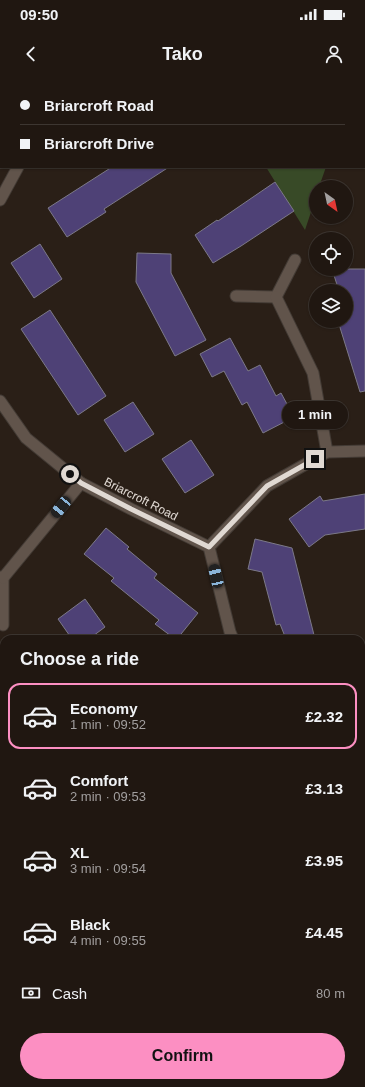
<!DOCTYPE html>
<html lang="en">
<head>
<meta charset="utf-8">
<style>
  :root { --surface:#201711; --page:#2d241f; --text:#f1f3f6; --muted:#a29f9f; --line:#3d3631; --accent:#fc8fc2 }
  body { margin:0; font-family:Arial,sans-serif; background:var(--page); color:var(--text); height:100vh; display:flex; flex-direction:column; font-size:15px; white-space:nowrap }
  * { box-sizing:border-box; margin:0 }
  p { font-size:13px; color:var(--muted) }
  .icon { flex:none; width:22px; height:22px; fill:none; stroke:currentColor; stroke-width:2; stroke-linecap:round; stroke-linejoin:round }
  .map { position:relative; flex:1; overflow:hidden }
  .side { position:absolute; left:0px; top:555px; width:365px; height:452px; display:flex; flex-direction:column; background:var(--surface); border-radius:12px 12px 0 0; box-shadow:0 1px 3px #0004,0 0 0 1px var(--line) }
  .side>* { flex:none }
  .hud { position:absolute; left:0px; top:0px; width:365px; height:88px; box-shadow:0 1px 3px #0004,0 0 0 1px var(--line); display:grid; align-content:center; height:88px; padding:0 20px; background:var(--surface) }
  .needle { width:26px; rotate:147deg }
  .tools { position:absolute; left:309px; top:100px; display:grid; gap:8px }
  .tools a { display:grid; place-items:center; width:44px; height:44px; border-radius:50%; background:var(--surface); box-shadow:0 1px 3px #0004,0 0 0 1px var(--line); font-size:20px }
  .end { position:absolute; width:18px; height:18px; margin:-9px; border:5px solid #e0d9d3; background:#111; box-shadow:0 0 0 2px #111 }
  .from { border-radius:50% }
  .bubble { position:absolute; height:28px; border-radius:14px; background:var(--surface); box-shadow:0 1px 3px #0004,0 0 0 1px var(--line); font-size:13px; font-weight:700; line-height:28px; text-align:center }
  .car { position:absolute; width:12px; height:24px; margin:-12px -6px; border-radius:5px; box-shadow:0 0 3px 1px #0007; background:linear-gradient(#222 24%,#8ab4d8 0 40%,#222 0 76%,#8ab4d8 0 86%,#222 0) }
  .hud b { display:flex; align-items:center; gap:14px; height:38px; font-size:15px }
  .hud b+b { border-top:1px solid var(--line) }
  .hud i { width:10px; height:10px; background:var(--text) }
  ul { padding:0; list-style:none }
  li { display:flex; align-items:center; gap:12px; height:66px; margin:0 8px 6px; padding:0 12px; border:2px solid transparent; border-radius:12px }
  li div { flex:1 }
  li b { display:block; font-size:15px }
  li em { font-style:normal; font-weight:700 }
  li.on { border-color:var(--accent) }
  li>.icon { width:36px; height:36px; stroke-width:1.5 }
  h2 { padding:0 20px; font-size:18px; line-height:48px }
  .pay { display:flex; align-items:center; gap:10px; height:44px; padding:0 20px; font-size:15px }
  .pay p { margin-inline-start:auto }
  .action { display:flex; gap:8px; margin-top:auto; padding:8px 20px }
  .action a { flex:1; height:46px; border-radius:24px; background:var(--accent); color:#111; font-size:16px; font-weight:700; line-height:46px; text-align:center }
  .status { display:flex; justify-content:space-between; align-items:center; height:28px; padding:0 20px; background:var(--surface); direction:ltr }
  .status svg { height:11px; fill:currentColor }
  header { display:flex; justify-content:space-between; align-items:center; height:52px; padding:0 20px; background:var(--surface); font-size:18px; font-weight:700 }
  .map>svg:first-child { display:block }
  .green { fill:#384a27 }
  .forest { fill:#3d5720 }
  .building { fill:#4e4176; stroke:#7c7988 }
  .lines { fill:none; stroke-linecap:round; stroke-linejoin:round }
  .minor-casing { stroke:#433b35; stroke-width:13 }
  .secondary-casing { stroke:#433b35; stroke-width:13 }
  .minor { stroke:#61544b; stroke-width:11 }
  .secondary { stroke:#61544b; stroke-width:11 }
  .route { stroke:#e0d9d3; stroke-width:5 }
  .labels { text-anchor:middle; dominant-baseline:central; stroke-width:3; stroke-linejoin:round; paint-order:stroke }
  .street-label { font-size:12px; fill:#e0d9d3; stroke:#2a1f17 }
</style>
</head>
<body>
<div class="status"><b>09:50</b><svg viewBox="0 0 49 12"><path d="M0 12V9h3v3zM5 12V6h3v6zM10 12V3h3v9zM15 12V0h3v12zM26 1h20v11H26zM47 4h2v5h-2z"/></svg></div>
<header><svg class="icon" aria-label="back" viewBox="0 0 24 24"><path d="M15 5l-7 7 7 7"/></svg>Tako<svg class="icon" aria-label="person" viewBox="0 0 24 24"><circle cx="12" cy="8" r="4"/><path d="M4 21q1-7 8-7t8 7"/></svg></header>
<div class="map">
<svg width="365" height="1007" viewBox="0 0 365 1007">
  <rect width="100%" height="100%" fill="#2a1f17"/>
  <g class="green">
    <polygon points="266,87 326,87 319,107 316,107 316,117 305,150"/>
    <polygon points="0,944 4,950 4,1003 42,1003 45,1007 0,1007"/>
  </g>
  <g class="forest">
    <polygon points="0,680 4,682 4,829 0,823"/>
    <polygon points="365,903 365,992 361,998 361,905"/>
    <polygon points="145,1003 352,1003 345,1007 149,1007"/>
  </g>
  <g class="building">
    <polygon points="112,87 169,87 104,129 106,132 67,157 48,128"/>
    <polygon points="275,102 294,131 241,166 213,183 195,155 217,140 218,141"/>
    <polygon points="40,164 62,199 34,218 11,183"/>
    <polygon points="137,173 171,174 171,193 206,260 175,276 136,202"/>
    <polygon points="332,189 365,189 365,311 360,312 338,241 348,241 346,234 346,211 339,211"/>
    <polygon points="50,230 106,316 78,335 21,249"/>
    <polygon points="230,258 248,291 260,285 276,316 281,313 294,337 263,353 247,322 242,325 224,291 212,297 200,274"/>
    <polygon points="133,322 154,354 125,372 104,340"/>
    <polygon points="191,360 214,395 185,413 162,379"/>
    <polygon points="365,414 365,449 325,455 309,467 289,439 320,416 323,421"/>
    <polygon points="106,448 129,467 127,469 157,494 154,498 198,533 177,559 175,559 155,544 159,540 111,501 114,498 84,474"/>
    <polygon points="255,459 292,468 315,559 286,559 280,544 276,545 262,492 248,489"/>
    <polygon points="85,519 105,547 89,559 72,559 58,539"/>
  </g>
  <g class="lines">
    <defs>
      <g id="minor">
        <polyline points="171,1 172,0"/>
        <polyline points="0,120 18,87"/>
        <polyline points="236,216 276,217 295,180"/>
        <polyline points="276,217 313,293 327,372"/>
        <polyline points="0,321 26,358 81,403 131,429 209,467 230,552 233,559"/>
        <polyline points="209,467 267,406 327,372 365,371"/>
        <polyline points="0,497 3,498 3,545"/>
        <polyline points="3,498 81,403"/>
        <polyline points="361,676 365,678"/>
      </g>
      <g id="secondary">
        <polyline points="0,876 4,881"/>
        <polyline points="91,1003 94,1007"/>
      </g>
    </defs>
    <use href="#minor" class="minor-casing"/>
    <use href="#secondary" class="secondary-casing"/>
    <use href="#minor" class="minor"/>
    <use href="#secondary" class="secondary"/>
  </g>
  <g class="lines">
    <polyline class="route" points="70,394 81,403 131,429 209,467 267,406 315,379"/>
  </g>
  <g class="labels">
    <g class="street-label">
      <text transform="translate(141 419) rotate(27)">Briarcroft Road</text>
    </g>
  </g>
</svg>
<div class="tools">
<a><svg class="needle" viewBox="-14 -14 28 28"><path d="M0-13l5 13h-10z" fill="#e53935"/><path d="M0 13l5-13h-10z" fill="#a29f9f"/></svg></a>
<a><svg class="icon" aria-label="locate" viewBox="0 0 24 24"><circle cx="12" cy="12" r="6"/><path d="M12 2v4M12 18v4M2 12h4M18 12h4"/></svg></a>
<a><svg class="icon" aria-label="layers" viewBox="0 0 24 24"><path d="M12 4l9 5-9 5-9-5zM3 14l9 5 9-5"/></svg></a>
</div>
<i class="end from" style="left:70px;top:394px"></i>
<i class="end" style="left:315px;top:379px"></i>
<div class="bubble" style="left:282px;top:321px;width:66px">1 min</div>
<i class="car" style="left:61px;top:427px;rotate:219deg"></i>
<i class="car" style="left:216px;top:496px;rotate:347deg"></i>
<div class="hud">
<b><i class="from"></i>Briarcroft Road</b>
<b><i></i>Briarcroft Drive</b>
</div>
<section class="side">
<h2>Choose a ride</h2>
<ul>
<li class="on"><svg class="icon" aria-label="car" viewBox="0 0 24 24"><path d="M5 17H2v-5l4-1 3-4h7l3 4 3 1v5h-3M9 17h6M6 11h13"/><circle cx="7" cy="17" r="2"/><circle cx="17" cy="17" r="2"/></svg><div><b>Economy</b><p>1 min · 09:52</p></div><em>£2.32</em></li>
<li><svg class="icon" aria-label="car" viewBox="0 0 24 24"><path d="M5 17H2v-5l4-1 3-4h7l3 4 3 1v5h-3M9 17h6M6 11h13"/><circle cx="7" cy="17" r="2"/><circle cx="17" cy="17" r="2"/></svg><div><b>Comfort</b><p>2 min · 09:53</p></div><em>£3.13</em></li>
<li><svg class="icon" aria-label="car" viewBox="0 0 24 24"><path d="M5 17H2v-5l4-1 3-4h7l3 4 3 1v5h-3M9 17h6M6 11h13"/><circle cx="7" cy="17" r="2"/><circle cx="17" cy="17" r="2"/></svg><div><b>XL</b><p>3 min · 09:54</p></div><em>£3.95</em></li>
<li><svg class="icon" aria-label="car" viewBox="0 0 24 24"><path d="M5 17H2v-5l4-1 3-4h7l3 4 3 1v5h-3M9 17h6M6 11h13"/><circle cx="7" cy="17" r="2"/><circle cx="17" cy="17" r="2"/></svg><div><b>Black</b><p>4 min · 09:55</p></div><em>£4.45</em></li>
</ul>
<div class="pay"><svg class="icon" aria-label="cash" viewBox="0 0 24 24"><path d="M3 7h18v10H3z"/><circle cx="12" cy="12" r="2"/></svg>Cash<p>80 m</p></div>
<div class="action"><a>Confirm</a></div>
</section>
</div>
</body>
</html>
